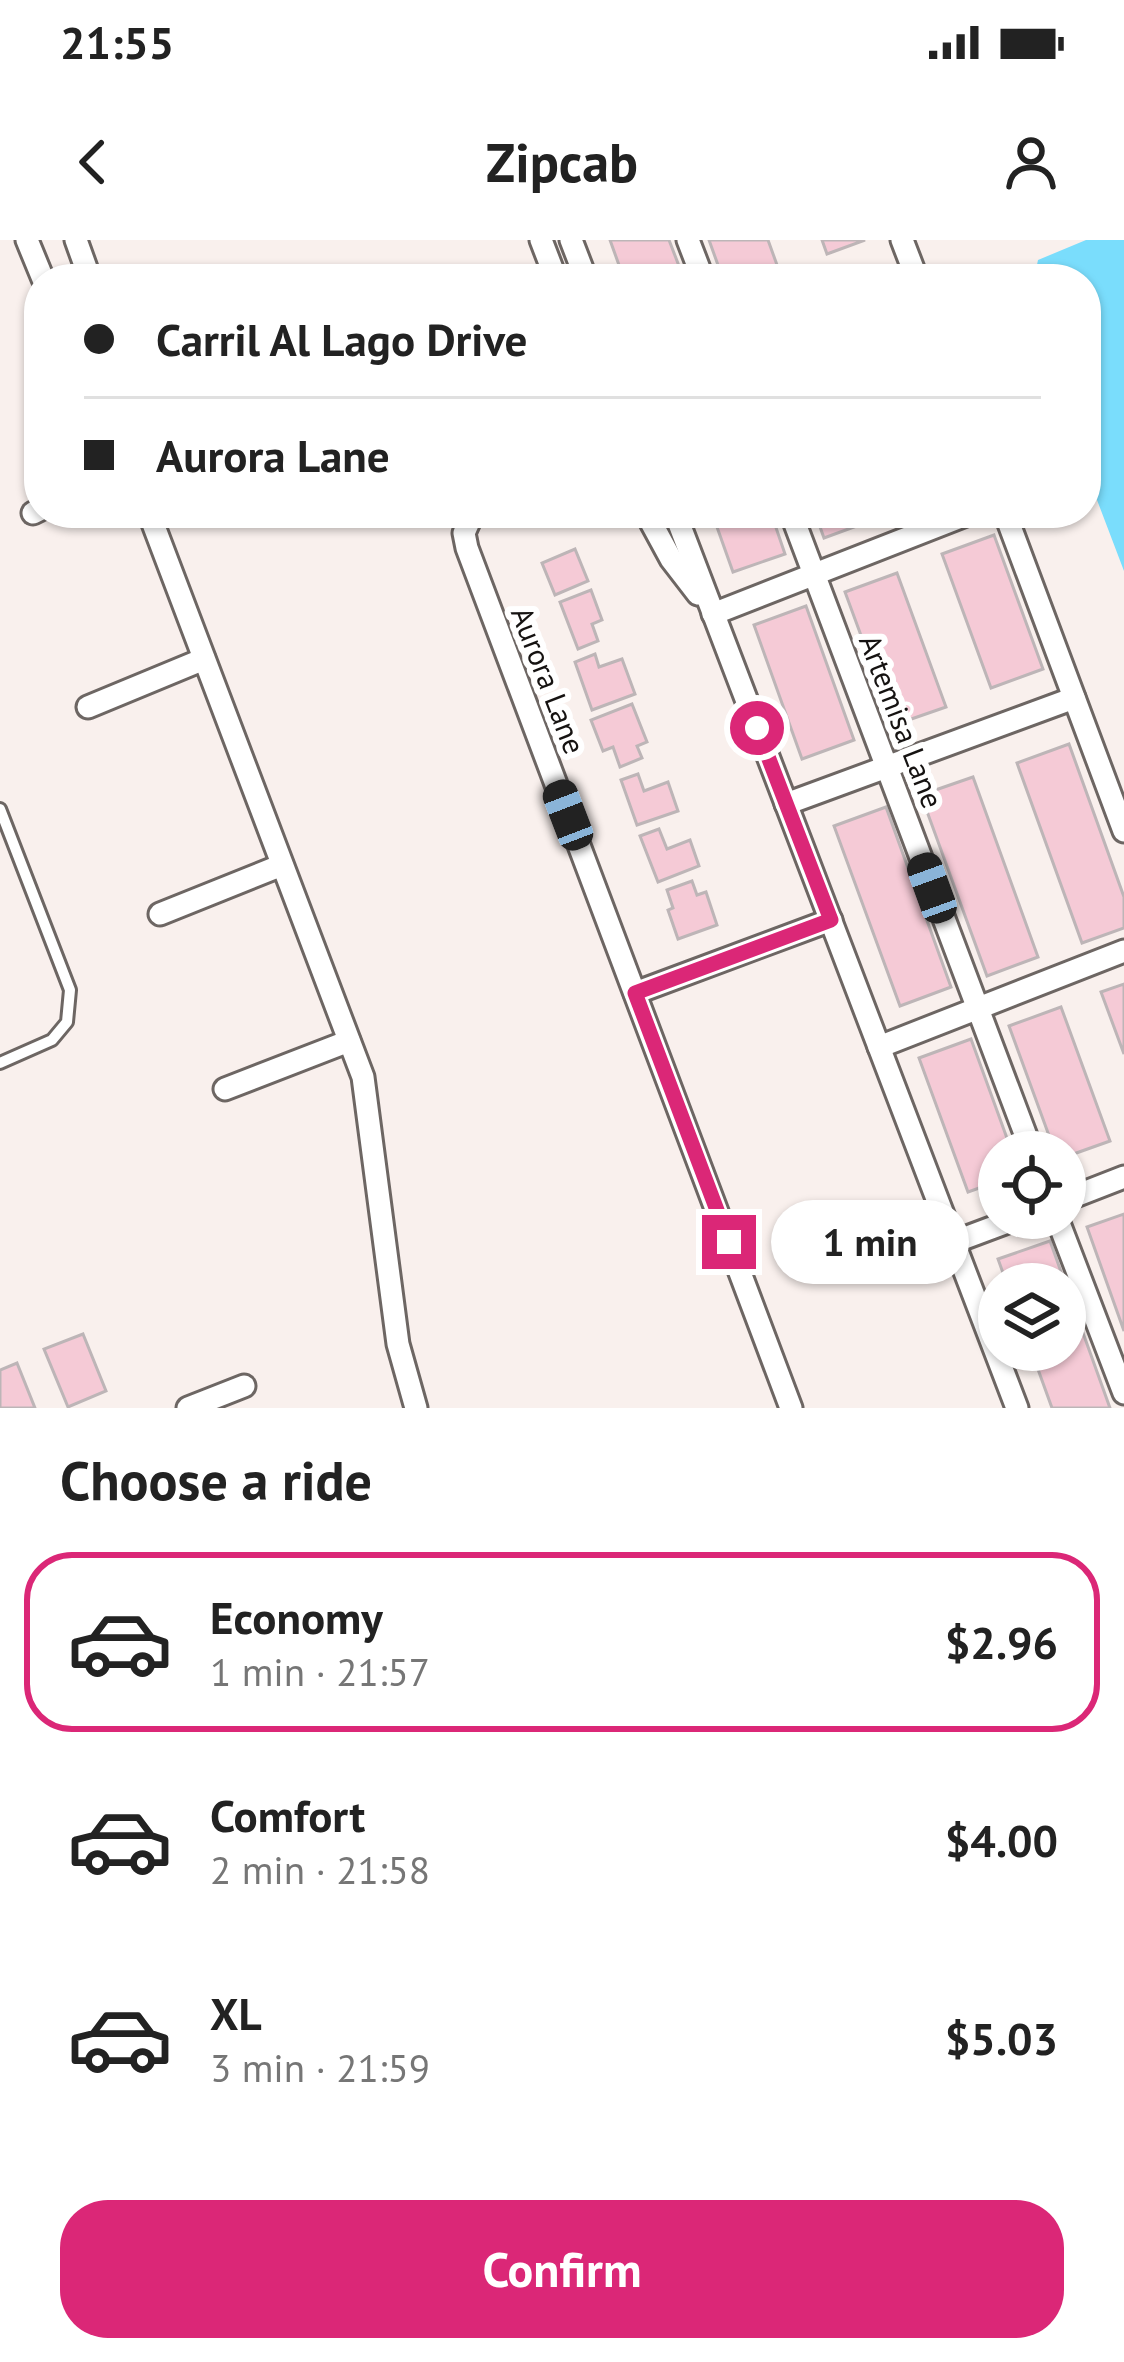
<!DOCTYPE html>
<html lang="en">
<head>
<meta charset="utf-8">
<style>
  :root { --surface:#fff; --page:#f6f6f6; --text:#222; --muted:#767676; --line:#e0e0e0; --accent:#db2777 }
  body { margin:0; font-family:"PT Sans",sans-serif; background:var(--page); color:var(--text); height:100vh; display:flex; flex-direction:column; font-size:45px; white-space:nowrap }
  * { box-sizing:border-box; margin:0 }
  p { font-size:39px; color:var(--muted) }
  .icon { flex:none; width:66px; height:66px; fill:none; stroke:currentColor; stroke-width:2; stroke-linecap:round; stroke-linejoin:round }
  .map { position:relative; height:1168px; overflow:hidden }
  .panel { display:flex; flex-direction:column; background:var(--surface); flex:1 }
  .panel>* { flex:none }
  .guide { position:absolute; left:24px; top:24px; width:1077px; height:264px; border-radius:48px; box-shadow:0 3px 9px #0004; display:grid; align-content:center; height:264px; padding:0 60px; background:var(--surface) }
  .tools { position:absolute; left:978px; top:891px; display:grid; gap:24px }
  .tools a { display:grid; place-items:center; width:108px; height:108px; border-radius:50%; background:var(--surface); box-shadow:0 3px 9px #0004; font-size:60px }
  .end { position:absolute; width:54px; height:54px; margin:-27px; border:15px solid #db2777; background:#fff; box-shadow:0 0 0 6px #fff }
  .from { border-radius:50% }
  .bubble { position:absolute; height:84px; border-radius:42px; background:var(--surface); box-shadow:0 3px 9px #0004; font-size:39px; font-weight:600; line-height:84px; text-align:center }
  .car { position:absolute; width:36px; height:72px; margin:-36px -18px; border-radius:15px; box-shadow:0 0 9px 3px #0007; background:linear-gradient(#222 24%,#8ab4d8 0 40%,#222 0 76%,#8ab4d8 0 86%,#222 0) }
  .guide b { display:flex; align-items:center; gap:42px; height:114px; font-size:45px }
  .guide b+b { border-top:3px solid var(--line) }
  .guide i { width:30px; height:30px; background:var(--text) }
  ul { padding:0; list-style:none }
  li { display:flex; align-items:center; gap:36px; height:180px; margin:0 24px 18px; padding:0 36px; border:6px solid transparent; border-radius:48px }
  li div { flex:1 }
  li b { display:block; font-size:45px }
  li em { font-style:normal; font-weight:600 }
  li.on { border-color:var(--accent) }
  li>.icon { width:108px; height:108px; stroke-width:1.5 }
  h2 { padding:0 60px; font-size:54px; line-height:144px }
  .cta { display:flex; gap:24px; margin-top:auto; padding:24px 60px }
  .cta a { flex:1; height:138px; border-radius:48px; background:var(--accent); color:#fff; font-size:48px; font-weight:600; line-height:138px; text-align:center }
  .status { display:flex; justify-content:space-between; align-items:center; height:84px; padding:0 60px; background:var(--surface); direction:ltr }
  .status svg { height:33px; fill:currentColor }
  header { display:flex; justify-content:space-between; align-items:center; height:156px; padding:0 60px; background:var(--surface); font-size:54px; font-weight:600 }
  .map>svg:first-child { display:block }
  .water { fill:#7addfc }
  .building { fill:#f5cad6; stroke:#bdb5b7; stroke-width:3 }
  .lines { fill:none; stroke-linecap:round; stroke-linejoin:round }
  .service-casing { stroke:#6d6663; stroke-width:16 }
  .minor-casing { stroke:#6d6663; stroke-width:27 }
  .service { stroke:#fff; stroke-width:10 }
  .minor { stroke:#fff; stroke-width:21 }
  .route { stroke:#db2777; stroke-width:15 }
  .labels { text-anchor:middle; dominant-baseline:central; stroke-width:12; stroke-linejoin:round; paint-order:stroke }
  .street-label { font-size:30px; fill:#151211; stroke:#fff }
</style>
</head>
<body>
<div class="status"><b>21:55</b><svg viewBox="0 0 49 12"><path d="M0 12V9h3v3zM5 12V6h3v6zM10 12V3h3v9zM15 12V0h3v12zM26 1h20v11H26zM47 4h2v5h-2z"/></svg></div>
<header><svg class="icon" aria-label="back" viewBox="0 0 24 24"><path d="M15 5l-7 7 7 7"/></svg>Zipcab<svg class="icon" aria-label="person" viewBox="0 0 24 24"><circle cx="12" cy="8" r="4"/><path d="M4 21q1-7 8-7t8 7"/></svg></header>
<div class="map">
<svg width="1124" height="1168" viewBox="0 0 1124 1168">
  <rect width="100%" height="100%" fill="#f9f0ed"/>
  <polygon class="water" points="1086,0 1124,0 1124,331 1086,231 1086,39 1034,39 1038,20"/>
  <g class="building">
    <polygon points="610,0 669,0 684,39 624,39"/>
    <polygon points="709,0 768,0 781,36 723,39"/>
    <polygon points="822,0 865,0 827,14"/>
    <polygon points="712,273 771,273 785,314 733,332"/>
    <polygon points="815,273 873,273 876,279 824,298"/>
    <polygon points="994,295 1043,429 991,448 942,314"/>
    <polygon points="575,309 588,341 555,355 542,323"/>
    <polygon points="897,333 946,467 894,485 845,352"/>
    <polygon points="591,350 602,380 592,384 598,401 578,409 560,362"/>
    <polygon points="806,366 854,500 802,519 754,385"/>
    <polygon points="595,414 599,427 622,419 635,454 592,470 575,422"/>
    <polygon points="632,464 647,502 637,506 642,518 620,527 613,507 603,511 591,480"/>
    <polygon points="1069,504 1124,657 1124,688 1082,703 1017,523"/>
    <polygon points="638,534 644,551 668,542 678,571 637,585 621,540"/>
    <polygon points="973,537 1038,717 987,736 921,555"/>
    <polygon points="886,567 951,747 900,766 834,586"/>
    <polygon points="659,589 667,609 690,600 699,626 658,642 640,596"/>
    <polygon points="692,641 697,655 706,652 717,685 678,699 668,670 673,668 667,650"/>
    <polygon points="1124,744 1124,814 1101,752"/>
    <polygon points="1061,767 1110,901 1065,917 1065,912 1055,912 1009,786"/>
    <polygon points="971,799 1012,912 999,912 999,941 968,952 919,818"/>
    <polygon points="1124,974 1124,1091 1087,987"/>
    <polygon points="1050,1001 1110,1168 1052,1168 1031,1110 1065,1110 1065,1044 1007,1044 998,1019"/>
    <polygon points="83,1094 106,1151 68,1167 44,1109"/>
    <polygon points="17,1123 35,1168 0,1168 0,1130"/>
  </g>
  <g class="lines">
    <defs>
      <polyline id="service" points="0,569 70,750 67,782 52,800 0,823"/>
      <g id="minor">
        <polyline points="27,0 43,39"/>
        <polyline points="76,0 90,39"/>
        <polyline points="541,0 556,39"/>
        <polyline points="571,0 586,39"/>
        <polyline points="688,0 703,39"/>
        <polyline points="902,0 917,39"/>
        <polyline points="33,273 39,270"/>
        <polyline points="149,273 363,837 398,1104 416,1168"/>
        <polyline points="473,273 464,293 467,308 791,1168"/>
        <polyline points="646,273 671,319 698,354"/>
        <polyline points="675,273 1017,1168"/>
        <polyline points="791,273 1032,912"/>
        <polyline points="1005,273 1124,591"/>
        <polyline points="713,374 971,273"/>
        <polyline points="88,467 204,419"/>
        <polyline points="786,564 1074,458"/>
        <polyline points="160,674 282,625"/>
        <polyline points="635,753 831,680"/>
        <polyline points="879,807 1124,711"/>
        <polyline points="225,849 349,801"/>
        <polyline points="1065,960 1124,937"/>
        <polyline points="1057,978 1124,1153"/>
        <polyline points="954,1002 1018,978"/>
        <polyline points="188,1168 244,1146"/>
      </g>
    </defs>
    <use href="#service" class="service-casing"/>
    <use href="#minor" class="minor-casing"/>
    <use href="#service" class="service"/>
    <use href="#minor" class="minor"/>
  </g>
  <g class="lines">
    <polyline class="route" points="729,1002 635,753 831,680 757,488"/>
  </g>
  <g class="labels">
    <g class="street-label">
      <text transform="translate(549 440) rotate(69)">Aurora Lane</text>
      <text transform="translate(902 481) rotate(69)">Artemisa Lane</text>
    </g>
  </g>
</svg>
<div class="tools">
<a><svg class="icon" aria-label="locate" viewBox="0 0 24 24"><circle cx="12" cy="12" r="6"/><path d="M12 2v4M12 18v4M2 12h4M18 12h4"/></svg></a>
<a><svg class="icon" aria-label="layers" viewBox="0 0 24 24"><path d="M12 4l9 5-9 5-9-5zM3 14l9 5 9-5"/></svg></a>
</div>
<i class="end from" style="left:757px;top:488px"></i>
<i class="end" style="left:729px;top:1002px"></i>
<div class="bubble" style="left:771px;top:960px;width:198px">1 min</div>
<i class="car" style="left:568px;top:575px;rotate:339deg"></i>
<i class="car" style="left:932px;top:648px;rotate:340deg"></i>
<div class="guide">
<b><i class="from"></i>Carril Al Lago Drive</b>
<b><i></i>Aurora Lane</b>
</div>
</div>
<section class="panel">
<h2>Choose a ride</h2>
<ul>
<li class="on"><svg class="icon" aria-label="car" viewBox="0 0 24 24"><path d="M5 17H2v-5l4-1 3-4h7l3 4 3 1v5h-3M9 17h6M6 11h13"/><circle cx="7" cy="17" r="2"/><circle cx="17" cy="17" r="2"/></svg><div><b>Economy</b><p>1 min · 21:57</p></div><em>$2.96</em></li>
<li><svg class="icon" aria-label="car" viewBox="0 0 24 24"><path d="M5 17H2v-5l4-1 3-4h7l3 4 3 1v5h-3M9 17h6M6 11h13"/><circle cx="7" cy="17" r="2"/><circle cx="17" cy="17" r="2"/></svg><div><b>Comfort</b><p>2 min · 21:58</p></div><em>$4.00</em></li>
<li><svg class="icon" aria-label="car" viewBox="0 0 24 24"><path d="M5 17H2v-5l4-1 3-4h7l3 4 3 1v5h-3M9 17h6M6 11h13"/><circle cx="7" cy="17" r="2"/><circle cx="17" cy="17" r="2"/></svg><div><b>XL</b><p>3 min · 21:59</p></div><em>$5.03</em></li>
</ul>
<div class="cta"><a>Confirm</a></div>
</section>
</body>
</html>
